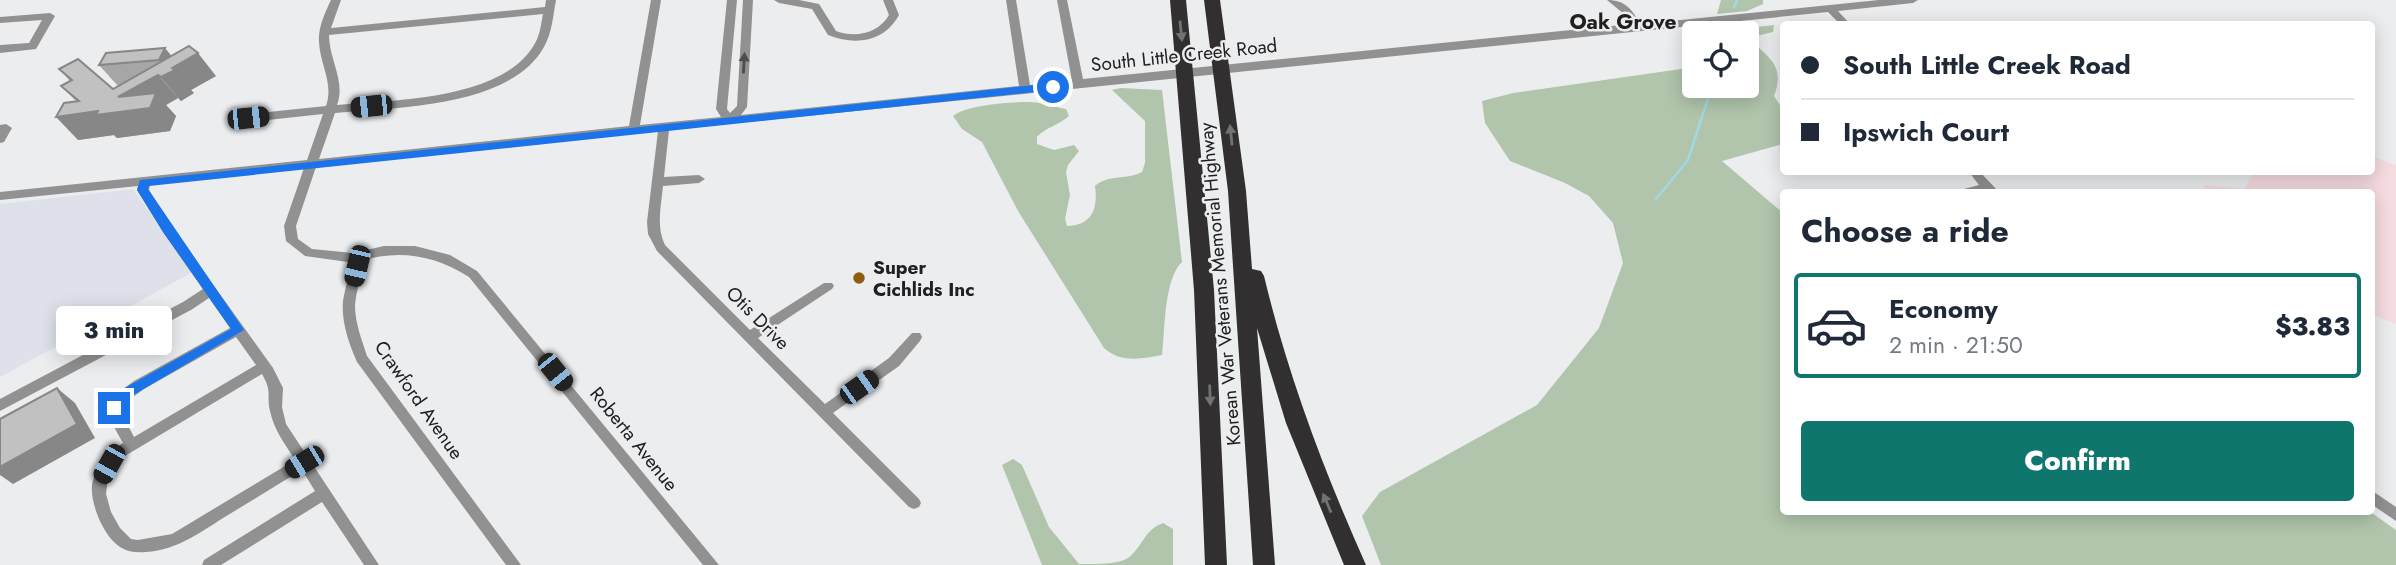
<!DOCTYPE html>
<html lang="en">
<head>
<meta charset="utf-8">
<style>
  :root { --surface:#fff; --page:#f6f6f7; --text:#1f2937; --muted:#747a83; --line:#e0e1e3; --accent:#0f766e }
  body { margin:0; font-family:Jost,sans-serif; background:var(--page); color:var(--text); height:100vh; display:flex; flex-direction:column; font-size:26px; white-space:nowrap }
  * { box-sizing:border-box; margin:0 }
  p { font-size:23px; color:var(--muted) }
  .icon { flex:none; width:38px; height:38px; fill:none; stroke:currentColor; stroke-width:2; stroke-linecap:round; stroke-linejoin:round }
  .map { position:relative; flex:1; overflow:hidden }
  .side { position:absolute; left:1780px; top:189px; width:595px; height:326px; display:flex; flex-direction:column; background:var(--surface); border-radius:7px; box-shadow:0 4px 18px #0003 }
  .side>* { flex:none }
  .top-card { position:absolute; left:1780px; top:21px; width:595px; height:154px; border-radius:7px; box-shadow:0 4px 18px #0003; display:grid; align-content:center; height:154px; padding:0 21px; background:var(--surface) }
  .controls { position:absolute; left:1682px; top:21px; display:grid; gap:14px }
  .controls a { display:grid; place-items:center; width:77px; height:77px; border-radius:7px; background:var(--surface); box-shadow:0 4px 18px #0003; font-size:35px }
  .end { position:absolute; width:32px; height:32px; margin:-16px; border:9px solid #1a73e8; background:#fff; box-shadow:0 0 0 4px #fff }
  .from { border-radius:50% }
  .bubble { position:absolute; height:49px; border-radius:7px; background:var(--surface); box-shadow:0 4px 18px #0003; font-size:23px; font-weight:800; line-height:49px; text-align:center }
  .car { position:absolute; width:21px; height:42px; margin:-21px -10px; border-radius:9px; box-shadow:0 0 5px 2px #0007; background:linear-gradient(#222 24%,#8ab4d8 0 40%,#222 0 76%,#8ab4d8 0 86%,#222 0) }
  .top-card b { display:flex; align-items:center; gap:24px; height:66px; font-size:26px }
  .top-card b+b { border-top:2px solid var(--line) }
  .top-card i { width:18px; height:18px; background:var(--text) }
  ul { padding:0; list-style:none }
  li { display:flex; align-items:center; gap:21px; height:105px; margin:0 14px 10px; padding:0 7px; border:4px solid transparent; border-radius:7px }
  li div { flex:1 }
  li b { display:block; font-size:26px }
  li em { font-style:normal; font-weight:800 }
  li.current { border-color:var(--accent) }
  li>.icon { width:63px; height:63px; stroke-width:1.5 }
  h2 { padding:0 21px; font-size:32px; line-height:84px }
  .button { display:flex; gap:14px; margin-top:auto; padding:14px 21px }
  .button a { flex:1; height:80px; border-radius:7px; background:var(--accent); color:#fff; font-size:28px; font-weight:800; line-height:80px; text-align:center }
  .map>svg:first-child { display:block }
  .built { fill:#dfe1ea }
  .medical { fill:#f6dbe0 }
  .green { fill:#b0c5ac }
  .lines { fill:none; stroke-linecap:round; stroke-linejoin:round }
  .stream { stroke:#a0d9e3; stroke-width:2.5 }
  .minor { fill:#929191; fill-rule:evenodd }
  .highway { fill:#312f2f; fill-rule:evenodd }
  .wall { fill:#a7a6a7 }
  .shaded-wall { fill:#888788 }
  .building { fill:#c2c1c2; stroke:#888788; stroke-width:2 }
  .oneway { fill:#727272 }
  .oneway2 { fill:#4e4d4e }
  .route { fill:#1a73e8 }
  .poi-dot { fill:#905c0e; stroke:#ecedef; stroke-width:2.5 }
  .labels { text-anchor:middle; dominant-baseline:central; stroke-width:5; stroke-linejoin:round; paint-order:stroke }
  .street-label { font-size:19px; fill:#202021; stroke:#ecedef }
  .poi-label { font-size:19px; font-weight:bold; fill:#202021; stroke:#ecedef; text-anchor:start }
  .neighbourhood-label { font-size:21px; font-weight:bold; fill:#202021; stroke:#ecedef }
</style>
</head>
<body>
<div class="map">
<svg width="2396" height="565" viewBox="0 0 2396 565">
  <rect width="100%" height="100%" fill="#ecedef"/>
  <polygon class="built" points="133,189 193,272 0,377 0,204"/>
  <polygon class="medical" points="2371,156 2396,165 2396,324 2371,314 2371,192 2207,192 2203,185 2244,189 2254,172 2371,172"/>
  <g class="green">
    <polygon points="1721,0 1763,0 1763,4 1747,11 1717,14"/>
    <path d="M 1774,25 L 1773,32 L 1748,38 C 1768,57 1786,65 1774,96 L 1783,110 L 1783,144 L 1722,161 L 1783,213 L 1783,511 L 2369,511 L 2396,530 L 2396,565 L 1381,565 L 1362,516 L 1380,492 L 1537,405 L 1599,328 L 1623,263 L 1613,223 L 1589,196 L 1565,183 L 1510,161 L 1485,123 L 1482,101 L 1513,93 L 1688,68 L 1694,62 L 1694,86 L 1746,86 L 1746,33 L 1705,33 Z"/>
    <path d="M 1121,88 L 1162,90 L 1182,262 C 1164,279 1165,329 1162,355 C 1142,359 1120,363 1104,348 L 1018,211 L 982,142 L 962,129 L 953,116 C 967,105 1009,102 1028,102 C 1040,102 1054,107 1066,109 L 1069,116 C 1059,125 1046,127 1037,137 L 1037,144 L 1054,150 L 1074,145 L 1079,151 L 1068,165 L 1066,172 L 1070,195 L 1065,219 L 1067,226 C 1093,225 1098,208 1095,186 C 1108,174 1127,180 1142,172 L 1145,163 L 1145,121 L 1112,90 Z"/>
    <path d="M 1013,459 L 1022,465 L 1049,527 L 1079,564 C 1093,564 1117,565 1128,558 C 1143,546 1144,530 1163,523 L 1173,529 L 1173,565 L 1042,565 L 1002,465 Z"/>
  </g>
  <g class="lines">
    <g class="stream">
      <polyline points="1734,7 1737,0"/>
      <polyline points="1722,33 1723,30"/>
      <polyline points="1656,199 1688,160 1712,86"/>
    </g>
    <g class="minor">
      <path d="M 331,0 L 341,0 L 331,28 L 545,7 L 546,0 L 556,0 C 553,16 552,33 544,47 C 510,108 395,107 335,113 L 319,159 L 629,126 L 651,0 L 661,0 L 640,125 L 721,117 L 716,109 L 727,0 L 737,0 L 727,109 L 730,113 L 737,106 L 743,0 L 753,0 L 747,107 L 741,115 L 1019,86 L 1006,0 L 1016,0 L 1030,85 L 1072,81 L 1057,0 L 1067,0 L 1083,79 L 1631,24 L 1624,14 L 1607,0 C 1626,0 1631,9 1641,24 L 1879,0 L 1918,0 L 1913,3 L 1838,11 L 1850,24 L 1840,24 L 1828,12 L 669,130 L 664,177 L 699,175 L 705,179 L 699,183 L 663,186 C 661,207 656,226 665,245 L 750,330 L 824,283 L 832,283 L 834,286 L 832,289 L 758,338 L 825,404 L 889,358 L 912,333 L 920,333 L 922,337 L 920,341 L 899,366 L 833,413 L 919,499 L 921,503 L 919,507 L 914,509 L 909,507 L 657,251 L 648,234 L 647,222 L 658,131 L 316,167 L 296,226 L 298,239 L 312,249 L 353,253 L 384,246 L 415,246 L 450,255 L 477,271 L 719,565 L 703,565 L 469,277 C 435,255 399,249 360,261 C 363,276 356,290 355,306 C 355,323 362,340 367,356 L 521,565 L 506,565 L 357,362 C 349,344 341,321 343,301 C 345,288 350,276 348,262 L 305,256 L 286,241 L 284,226 L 304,168 L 150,185 L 149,190 L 171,226 L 273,368 L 283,388 L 282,407 L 286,424 L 379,565 L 364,565 L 322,502 L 221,565 L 202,565 L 204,560 L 315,491 L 302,470 C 277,485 253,500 228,515 C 202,531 178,550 146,552 C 137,553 128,552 120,547 C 104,537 90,504 92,485 C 95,468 109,452 123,443 C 115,428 105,415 111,398 L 134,381 L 230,328 L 209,298 L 191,310 L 0,411 L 0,399 L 183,302 L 203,289 L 163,232 L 137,190 L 138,186 L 0,200 L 0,192 L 307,160 L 323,114 L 249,122 L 243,118 L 249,114 L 326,106 C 334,83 320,65 319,42 C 318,27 325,13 331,0 ZM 543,14 C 541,24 540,36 534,45 C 502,100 393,100 337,105 C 346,81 329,60 329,35 ZM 236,337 L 256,365 L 134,437 L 122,414 L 122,405 L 144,389 ZM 262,374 C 273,393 266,395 270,411 C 274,430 285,444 295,460 L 172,534 L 138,540 L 131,539 L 120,528 L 111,512 L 106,494 L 108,478 L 125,456 Z"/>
      <path d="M 774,0 L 799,0 L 819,4 L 836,31 C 855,38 878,34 889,15 L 883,0 L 893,0 L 899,15 C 884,42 856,46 828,35 L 812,9 L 779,3 Z"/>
      <polygon points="50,13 55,16 36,49 0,53 0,45 29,43 42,20 0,23 0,17"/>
      <polygon points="6,124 12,128 4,142 0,143 0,125"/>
      <polygon points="1969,172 1980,172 1999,192 1962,192 1964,189 1979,185"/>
      <polygon points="2371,490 2396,507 2396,521 2371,504"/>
    </g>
    <g class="highway">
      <polygon points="1170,0 1186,0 1214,290 1227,565 1205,565 1194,290"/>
      <path d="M 1204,0 L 1220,0 L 1246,191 L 1252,269 L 1261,271 L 1264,276 C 1288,376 1324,471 1366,565 L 1344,565 L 1286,423 L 1257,328 L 1275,565 L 1253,565 L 1228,191 Z"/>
    </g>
  </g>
  <polygon class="wall" points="172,56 216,76 191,90 194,93 181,101 178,98 166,105 176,116 170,131 117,138 114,135 78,140 76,101 61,86 70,81 59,69 113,89 118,86 99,65"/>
  <g class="shaded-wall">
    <polygon points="165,48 178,64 198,53 216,76 191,90 194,93 181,101 161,77 170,73 159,60"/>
    <polygon points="158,75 178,98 166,105 176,116 170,131 117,138 114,135 78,140 56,117 118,97"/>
    <polygon points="57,388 75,403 95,438 13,484 0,475 0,467"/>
  </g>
  <g class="building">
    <polygon points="189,46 198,53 172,68 175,70 161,77 158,75 118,97 156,93 150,108 96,115 98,111 56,117 64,103 79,101 61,86 72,80 59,69 78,59 113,89"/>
    <polygon points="165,48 159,60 99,65 106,53"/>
    <polygon points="57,388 77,424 0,467 0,419"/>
  </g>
  <defs><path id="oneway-solid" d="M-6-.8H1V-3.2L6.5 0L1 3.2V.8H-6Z" transform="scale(1.75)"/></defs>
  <g class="oneway">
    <use href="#oneway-solid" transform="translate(1181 31) rotate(84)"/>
    <use href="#oneway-solid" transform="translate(1231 135) rotate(-96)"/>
    <use href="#oneway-solid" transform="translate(1210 395) rotate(88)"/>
    <use href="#oneway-solid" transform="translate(1327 503) rotate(-113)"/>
  </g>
  <use class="oneway2" href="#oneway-solid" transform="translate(744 63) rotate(-87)"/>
  <polygon class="route" points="1053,83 1058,87 1053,90 149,186 148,189 244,330 130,397 118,411 110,411 108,408 112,398 121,390 231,329 163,232 137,190 140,180"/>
  <circle class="poi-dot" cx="859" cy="278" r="7"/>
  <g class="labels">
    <g class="street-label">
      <text transform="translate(1184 55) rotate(-6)">South Little Creek Road</text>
      <text transform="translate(1220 284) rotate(-95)">Korean War Veterans Memorial Highway</text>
      <text transform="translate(758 318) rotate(45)">Otis Drive</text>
      <text transform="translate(419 400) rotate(55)">Crawford Avenue</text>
      <text transform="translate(634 439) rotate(51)">Roberta Avenue</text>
    </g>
    <g class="poi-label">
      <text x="873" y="267">Super<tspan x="873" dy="22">Cichlids Inc</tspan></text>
    </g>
    <g class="neighbourhood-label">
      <text x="1623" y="22">Oak Grove</text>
    </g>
  </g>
</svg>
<div class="controls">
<a><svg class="icon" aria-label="locate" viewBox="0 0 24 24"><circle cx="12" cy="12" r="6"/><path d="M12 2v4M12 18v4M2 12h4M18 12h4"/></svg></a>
</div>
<i class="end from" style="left:1053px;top:87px"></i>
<i class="end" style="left:114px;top:408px"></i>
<div class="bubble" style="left:56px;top:306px;width:116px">3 min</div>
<i class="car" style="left:371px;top:106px;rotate:264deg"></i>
<i class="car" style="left:248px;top:118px;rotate:84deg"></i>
<i class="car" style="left:357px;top:266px;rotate:193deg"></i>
<i class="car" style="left:555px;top:372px;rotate:141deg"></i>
<i class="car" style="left:859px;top:387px;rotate:55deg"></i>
<i class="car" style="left:304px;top:462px;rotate:239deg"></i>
<i class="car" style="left:109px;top:464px;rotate:209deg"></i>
<div class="top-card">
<b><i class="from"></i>South Little Creek Road</b>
<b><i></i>Ipswich Court</b>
</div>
<section class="side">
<h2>Choose a ride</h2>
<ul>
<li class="current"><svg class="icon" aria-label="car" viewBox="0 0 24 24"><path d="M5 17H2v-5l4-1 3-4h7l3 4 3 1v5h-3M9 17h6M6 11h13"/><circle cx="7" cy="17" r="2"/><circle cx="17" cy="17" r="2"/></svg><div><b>Economy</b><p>2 min · 21:50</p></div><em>$3.83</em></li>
</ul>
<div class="button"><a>Confirm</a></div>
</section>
</div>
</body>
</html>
